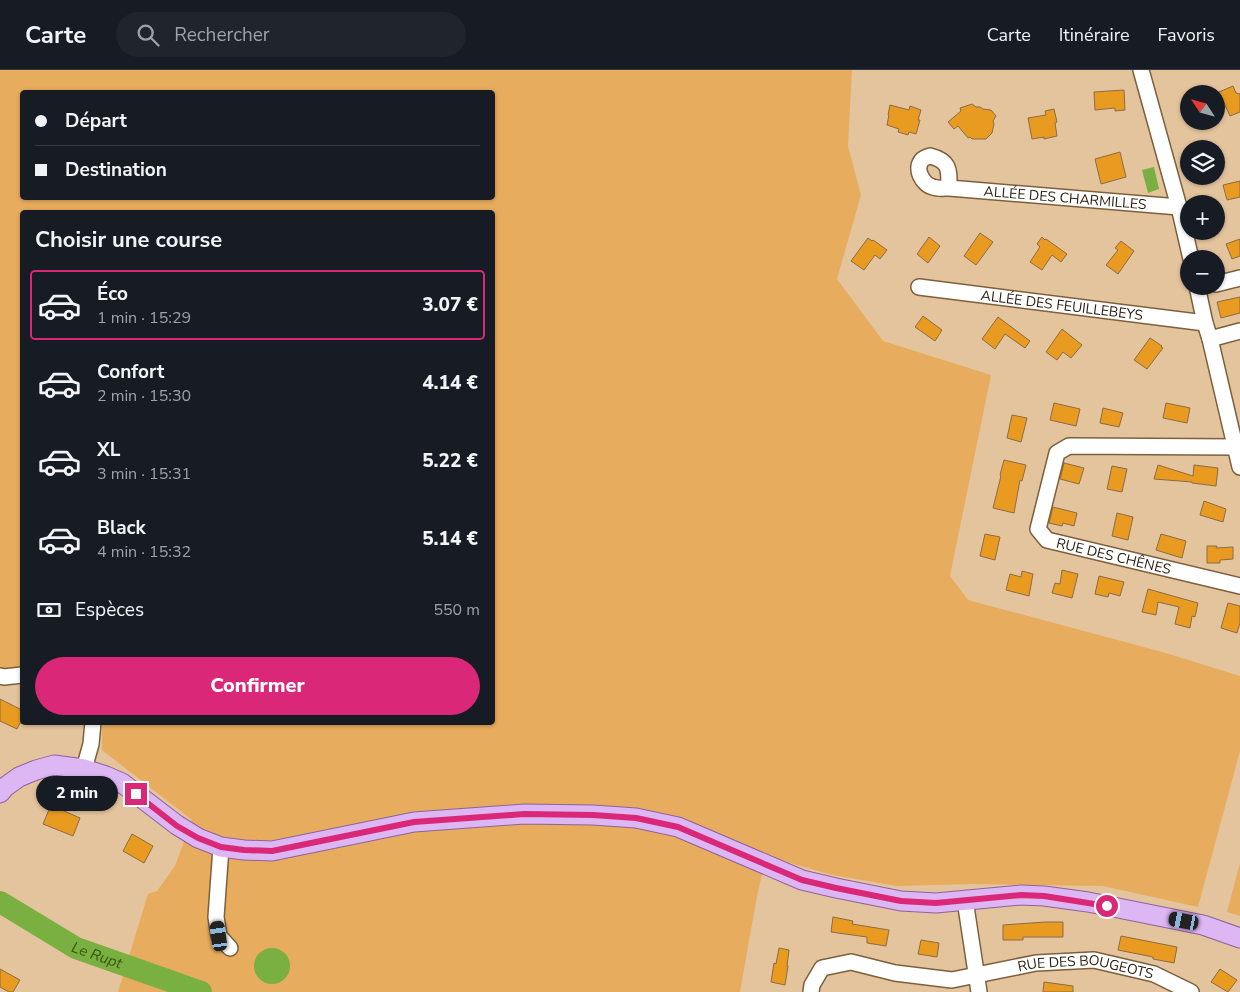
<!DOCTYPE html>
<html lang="fr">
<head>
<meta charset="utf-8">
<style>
  :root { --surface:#171b24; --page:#20242c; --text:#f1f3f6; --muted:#9ea1a6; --line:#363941; --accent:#db2777 }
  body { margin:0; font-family:"Nunito Sans",sans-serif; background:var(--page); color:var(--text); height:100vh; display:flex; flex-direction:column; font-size:19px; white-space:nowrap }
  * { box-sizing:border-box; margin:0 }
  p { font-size:16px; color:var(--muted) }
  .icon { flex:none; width:28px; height:28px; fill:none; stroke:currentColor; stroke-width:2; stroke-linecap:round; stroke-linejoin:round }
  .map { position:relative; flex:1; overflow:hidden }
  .panel { position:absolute; left:20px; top:140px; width:475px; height:515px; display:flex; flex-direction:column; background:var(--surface); border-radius:5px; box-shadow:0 1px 4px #0004 }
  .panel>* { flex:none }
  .banner { position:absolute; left:20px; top:20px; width:475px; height:110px; border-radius:5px; box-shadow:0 1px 4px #0004; display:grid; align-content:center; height:110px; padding:0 15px; background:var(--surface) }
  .needle { width:32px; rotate:306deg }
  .tools { position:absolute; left:1180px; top:15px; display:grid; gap:10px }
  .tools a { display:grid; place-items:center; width:45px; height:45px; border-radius:50%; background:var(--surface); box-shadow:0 1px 4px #0004; font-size:25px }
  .end { position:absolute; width:22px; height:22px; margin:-11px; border:6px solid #db2777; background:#fff; box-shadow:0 0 0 2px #fff }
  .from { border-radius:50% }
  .bubble { position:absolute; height:35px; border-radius:18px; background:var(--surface); box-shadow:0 1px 4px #0004; font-size:16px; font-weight:800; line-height:35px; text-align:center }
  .car { position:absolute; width:15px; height:30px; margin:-15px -8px; border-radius:6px; box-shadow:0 0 4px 1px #0007; background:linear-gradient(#222 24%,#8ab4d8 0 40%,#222 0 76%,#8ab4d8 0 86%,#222 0) }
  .banner b { display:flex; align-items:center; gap:18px; height:48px; font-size:19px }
  .banner b+b { border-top:1px solid var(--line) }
  .banner i { width:12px; height:12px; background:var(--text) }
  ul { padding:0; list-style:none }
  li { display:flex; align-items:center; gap:15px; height:70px; margin:0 10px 8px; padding:0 5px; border:2px solid transparent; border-radius:5px }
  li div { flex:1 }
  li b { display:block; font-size:19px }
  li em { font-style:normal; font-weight:800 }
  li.selected { border-color:var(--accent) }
  li>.icon { width:45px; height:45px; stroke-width:1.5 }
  h2 { padding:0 15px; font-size:22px; line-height:60px }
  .pay { display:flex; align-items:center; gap:12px; height:55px; padding:0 15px; font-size:19px }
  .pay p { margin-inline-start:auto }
  .action { display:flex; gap:10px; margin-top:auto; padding:10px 15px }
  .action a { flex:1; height:58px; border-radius:30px; background:var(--accent); color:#fff; font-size:20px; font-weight:800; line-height:58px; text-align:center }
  header { display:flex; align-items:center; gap:30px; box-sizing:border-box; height:70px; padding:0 25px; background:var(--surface); border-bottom:1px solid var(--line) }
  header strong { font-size:24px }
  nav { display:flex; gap:28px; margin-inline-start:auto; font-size:18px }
  .search { width:350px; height:45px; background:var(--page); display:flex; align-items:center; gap:12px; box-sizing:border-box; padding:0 18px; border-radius:28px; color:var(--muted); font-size:19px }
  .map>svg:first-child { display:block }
  .green { fill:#e8ac5e; fill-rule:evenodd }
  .water { fill:#7ab042 }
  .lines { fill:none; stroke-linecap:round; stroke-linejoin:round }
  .river { stroke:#7ab042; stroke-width:22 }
  .building { fill:#e99b21; stroke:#8a6c48 }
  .minor-casing { stroke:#7d603b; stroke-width:18 }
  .major-casing { stroke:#8f619f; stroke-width:21 }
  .minor { stroke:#fff; stroke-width:15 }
  .major { stroke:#ddb6f4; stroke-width:19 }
  .route { stroke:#db2777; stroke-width:6 }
  .labels { text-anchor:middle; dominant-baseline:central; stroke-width:4; stroke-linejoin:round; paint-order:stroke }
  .street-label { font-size:14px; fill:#291d0e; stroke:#f8e8d4 }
  .water-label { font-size:15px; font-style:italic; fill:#355809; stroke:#f8e8d4 }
</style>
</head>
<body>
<header>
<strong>Carte</strong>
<div class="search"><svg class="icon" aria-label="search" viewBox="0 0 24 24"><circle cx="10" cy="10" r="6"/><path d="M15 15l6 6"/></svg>Rechercher</div>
<nav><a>Carte</a><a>Itinéraire</a><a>Favoris</a></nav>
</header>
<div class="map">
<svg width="1240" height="922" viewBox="0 0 1240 922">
  <rect width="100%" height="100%" fill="#e4c49d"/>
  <g class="green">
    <path d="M 0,0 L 852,0 L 848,76 L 861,125 L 837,209 L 883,271 L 991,305 L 950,506 L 968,530 L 1166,583 L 1240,606 L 1240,681 L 1198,837 L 1103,816 L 973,814 L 897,816 L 832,805 L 766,786 L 757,826 L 740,922 L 118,922 L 148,824 L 157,821 L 175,796 L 192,750 L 102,680 L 102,653 L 492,652 L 492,142 L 22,142 L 22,600 L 0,600 ZM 22,22 L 492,22 L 492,128 L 22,128 Z"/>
    <polygon points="1240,793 1240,846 1227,842"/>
  </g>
  <g class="water">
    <polygon points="1154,97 1159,119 1148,123 1142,100"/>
    <circle cx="272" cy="896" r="18"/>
  </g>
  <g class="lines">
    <path class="river" id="s1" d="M 0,832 L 76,878 L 201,922"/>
  </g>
  <g class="building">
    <polygon points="1233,16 1236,23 1240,24 1240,42 1230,46 1219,22"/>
    <polygon points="1124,20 1125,40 1115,41 1115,38 1095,40 1094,22"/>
    <polygon points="972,34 976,37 980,37 983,39 991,40 996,46 993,51 994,54 992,63 986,69 972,69 970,67 968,68 958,56 954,59 948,52 961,41 960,38"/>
    <polygon points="890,35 909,40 910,36 921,40 918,50 920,50 916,64 909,62 908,65 898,62 899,59 887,55 889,45 888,45"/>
    <polygon points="1054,39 1057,52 1055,53 1057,66 1044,69 1044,67 1032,69 1028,48 1046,45 1045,41"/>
    <polygon points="1120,82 1126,107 1101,114 1095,89"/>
    <polygon points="1240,111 1240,127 1227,130 1223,115"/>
    <polygon points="980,163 993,172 976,195 964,186"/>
    <polygon points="929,167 940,176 928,193 917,184"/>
    <polygon points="1042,167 1045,170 1046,169 1067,184 1061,192 1052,185 1042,200 1030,192 1040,177 1037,174"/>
    <polygon points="868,168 872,171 873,170 887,180 880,189 875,185 864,200 851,191"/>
    <polygon points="1240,169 1240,186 1232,189 1226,174"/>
    <polygon points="1121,171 1134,181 1118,204 1106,195 1118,180 1115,178"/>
    <polygon points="1240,227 1240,243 1221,248 1217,232"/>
    <polygon points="923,246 942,260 935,271 915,257"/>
    <polygon points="998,247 1030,271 1025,278 1005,264 995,279 982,269"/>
    <polygon points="1062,259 1082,275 1071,288 1063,282 1057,290 1046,282"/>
    <polygon points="1150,268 1162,276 1161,277 1163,278 1147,299 1134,290"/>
    <polygon points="1054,333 1080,339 1076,356 1050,350"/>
    <polygon points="1166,333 1190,338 1187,353 1163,348"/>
    <polygon points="1103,338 1123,343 1119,357 1100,353"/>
    <polygon points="1012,345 1027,348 1021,372 1007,368"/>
    <polygon points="1004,390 1026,395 1022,411 1020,410 1014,443 993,438 1001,406 1000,405"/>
    <polygon points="1064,393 1084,398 1079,414 1060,409"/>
    <polygon points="1158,395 1193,406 1194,395 1218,398 1216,416 1192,413 1192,412 1154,409"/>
    <polygon points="1112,396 1127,399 1122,422 1107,419"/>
    <polygon points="1204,431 1226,439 1223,452 1200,445"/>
    <polygon points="1053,437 1077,443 1074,456 1063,453 1062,456 1049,453"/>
    <polygon points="1117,443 1133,447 1128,470 1112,466"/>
    <polygon points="985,464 1000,467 995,490 980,486"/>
    <polygon points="1161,464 1186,471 1182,488 1156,480"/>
    <polygon points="1207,476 1217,476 1216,478 1233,477 1233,489 1220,490 1220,493 1207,493"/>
    <polygon points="1062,500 1078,504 1072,528 1052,523 1055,513 1060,514"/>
    <polygon points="1022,501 1033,504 1029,526 1006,520 1010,504 1021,507"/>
    <polygon points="1099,506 1124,512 1120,526 1109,523 1108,527 1095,524"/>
    <polygon points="1148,519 1198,533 1195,547 1192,546 1190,558 1175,554 1179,537 1158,532 1156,545 1142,542"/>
    <polygon points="1228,533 1240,536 1240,553 1237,563 1221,558"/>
    <polygon points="0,629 22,640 22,653 20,653 17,659 0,651"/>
    <polygon points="48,720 61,725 55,737 80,748 73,766 43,754 50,737 43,734"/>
    <polygon points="132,764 153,776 144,793 123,781"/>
    <polygon points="833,847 853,851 852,854 889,860 886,876 867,873 867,867 831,862"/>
    <polygon points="1045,852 1063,852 1063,867 1023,867 1023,870 1003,870 1003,855"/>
    <polygon points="1121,866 1177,877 1174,893 1153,889 1153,887 1118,880"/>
    <polygon points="921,870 939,873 937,887 918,884"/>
    <polygon points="779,878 789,880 787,896 788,896 785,915 771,912 774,893 776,894"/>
    <polygon points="0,899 20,910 13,922 9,922 0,917"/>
    <polygon points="1220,899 1237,910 1228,922 1211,912"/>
    <polygon points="1044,912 1073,916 1073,922 1043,922"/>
  </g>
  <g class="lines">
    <defs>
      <g id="minor">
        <polyline points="1141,0 1179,137 1191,189"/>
        <path id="s2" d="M 949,118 C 949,99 950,91 930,86 C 927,87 924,88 923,89 C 913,98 923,115 933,117 C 938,119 944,118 949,118 L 1179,137"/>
        <polyline points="1216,214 1240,208"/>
        <polyline points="1197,216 1205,253 1210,269 1240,397"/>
        <path id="s3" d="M 919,217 L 1205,253"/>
        <polyline points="1210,269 1240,261"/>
        <path id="s4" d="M 1235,377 L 1069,376 L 1057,383 L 1038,459 L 1047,470 L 1240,516"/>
        <polyline points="0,606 4,607 22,605"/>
        <polyline points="84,699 91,674 93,652"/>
        <polyline points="221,777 216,847 219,866 230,878"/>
        <polyline points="965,830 979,922"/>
        <path id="s5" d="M 811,922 L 812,915 L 822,898 L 851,892 L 895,903 L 952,910 L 1036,893 L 1094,890 L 1154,904 L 1191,922"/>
      </g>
      <polyline id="major" points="0,723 5,717 19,707 36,700 54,695 84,699 106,706 122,713 177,755 198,768 221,777 244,780 272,781 414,752 524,744 593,745 636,748 678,757 802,810 836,818 901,831 936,833 1021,825 1044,826 1088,832 1203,855 1240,868"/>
    </defs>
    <use href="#minor" class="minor-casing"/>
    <use href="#major" class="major-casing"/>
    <use href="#minor" class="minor"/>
    <use href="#major" class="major"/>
  </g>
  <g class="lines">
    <polyline class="route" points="136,724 177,756 198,768 221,777 244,780 272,781 414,752 524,744 593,745 636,748 678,757 802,810 836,818 901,831 936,833 1021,825 1044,826 1107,836"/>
  </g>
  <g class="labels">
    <g class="street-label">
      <text stroke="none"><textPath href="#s2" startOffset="218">ALLÉE DES CHARMILLES</textPath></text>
      <text stroke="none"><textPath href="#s3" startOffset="144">ALLÉE DES FEUILLEBEYS</textPath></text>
      <text stroke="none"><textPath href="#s4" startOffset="341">RUE DES CHÊNES</textPath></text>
      <text stroke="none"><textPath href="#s5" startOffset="295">RUE DES BOUGEOTS</textPath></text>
    </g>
    <g class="water-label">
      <text stroke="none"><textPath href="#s1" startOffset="111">Le Rupt</textPath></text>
    </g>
  </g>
</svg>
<div class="tools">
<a><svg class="needle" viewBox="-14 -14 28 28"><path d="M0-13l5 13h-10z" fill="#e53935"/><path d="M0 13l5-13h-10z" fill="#9ea1a6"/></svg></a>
<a><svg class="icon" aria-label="layers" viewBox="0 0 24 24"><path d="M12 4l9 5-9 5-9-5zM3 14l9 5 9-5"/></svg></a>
<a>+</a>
<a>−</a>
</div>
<i class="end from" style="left:1107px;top:836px"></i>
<i class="end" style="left:136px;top:724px"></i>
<div class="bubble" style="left:36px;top:706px;width:82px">2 min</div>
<i class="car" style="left:1184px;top:851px;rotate:281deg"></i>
<i class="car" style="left:219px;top:866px;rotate:352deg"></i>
<div class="banner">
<b><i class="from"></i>Départ</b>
<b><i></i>Destination</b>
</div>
<section class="panel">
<h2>Choisir une course</h2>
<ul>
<li class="selected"><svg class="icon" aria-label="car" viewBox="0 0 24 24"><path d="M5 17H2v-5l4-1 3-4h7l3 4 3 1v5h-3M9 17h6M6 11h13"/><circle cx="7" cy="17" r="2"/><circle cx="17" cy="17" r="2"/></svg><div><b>Éco</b><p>1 min · 15:29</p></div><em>3.07 €</em></li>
<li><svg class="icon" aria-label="car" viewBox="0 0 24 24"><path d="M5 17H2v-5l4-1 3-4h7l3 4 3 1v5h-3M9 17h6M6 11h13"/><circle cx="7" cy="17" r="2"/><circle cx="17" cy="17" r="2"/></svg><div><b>Confort</b><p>2 min · 15:30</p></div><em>4.14 €</em></li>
<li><svg class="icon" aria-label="car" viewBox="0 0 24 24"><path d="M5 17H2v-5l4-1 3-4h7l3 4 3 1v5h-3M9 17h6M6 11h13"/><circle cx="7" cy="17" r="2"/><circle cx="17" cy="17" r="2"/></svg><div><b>XL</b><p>3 min · 15:31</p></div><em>5.22 €</em></li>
<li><svg class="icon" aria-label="car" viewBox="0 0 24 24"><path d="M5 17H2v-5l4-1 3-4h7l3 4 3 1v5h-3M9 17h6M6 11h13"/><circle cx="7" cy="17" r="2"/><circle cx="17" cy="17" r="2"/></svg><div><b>Black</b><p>4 min · 15:32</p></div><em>5.14 €</em></li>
</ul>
<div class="pay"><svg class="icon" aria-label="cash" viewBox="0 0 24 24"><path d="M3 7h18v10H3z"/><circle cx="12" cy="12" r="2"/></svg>Espèces<p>550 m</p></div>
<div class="action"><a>Confirmer</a></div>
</section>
</div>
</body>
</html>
